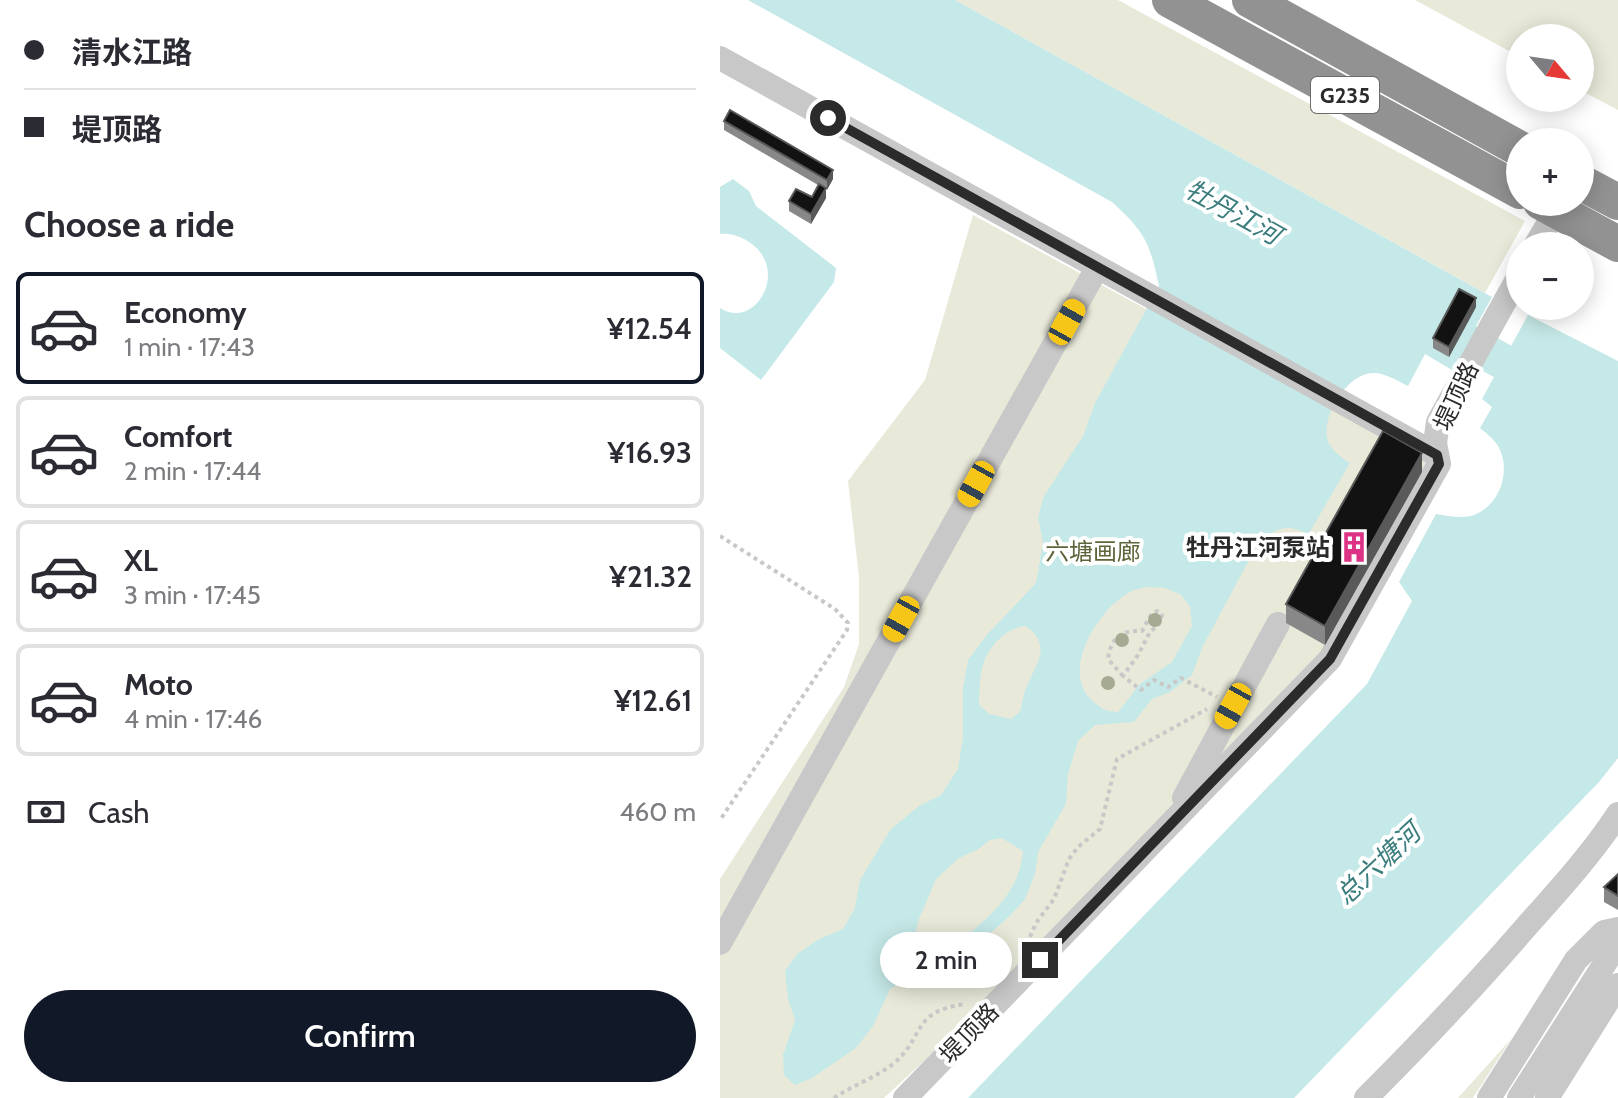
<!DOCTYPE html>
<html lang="en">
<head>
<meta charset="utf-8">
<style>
  :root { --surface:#fff; --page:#f7f7f7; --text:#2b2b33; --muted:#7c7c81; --line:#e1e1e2; --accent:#111827 }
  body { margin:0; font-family:Cabin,"Noto Sans SC",sans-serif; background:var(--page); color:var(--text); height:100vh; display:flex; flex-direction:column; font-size:30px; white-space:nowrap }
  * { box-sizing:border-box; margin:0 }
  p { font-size:26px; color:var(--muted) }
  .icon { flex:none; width:44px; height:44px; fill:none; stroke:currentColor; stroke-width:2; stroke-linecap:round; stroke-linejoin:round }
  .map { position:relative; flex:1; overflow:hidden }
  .panel { display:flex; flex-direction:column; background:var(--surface); width:720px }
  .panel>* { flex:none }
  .top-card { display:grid; align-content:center; height:176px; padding:0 24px; background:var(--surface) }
  .needle { width:52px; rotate:119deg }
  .controls { position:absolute; left:786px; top:24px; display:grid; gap:16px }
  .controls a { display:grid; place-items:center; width:88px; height:88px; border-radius:50%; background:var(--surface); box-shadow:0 4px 20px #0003; font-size:40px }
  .end { position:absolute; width:36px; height:36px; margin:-18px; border:10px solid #2b2b2b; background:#fff; box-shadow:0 0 0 4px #fff }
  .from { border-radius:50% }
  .bubble { position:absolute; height:56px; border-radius:28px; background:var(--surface); box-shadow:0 4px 20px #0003; font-size:26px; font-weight:600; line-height:56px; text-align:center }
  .car { position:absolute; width:24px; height:48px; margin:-24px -12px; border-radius:10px; box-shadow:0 0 6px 2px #0007; background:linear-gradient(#f5c518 24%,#345 0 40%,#f5c518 0 76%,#345 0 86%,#f5c518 0) }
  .top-card b { display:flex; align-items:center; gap:28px; height:76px; font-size:30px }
  .top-card b+b { border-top:2px solid var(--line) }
  .top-card i { width:20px; height:20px; background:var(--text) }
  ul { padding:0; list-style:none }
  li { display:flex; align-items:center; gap:24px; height:112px; margin:0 16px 12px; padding:0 8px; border:4px solid var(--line); border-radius:12px }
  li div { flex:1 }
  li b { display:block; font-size:30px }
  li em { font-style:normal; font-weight:600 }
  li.selected { border-color:var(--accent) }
  li>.icon { width:72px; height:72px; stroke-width:1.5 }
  h2 { padding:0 24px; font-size:36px; line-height:96px }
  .pay { display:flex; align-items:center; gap:20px; height:88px; padding:0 24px; font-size:30px }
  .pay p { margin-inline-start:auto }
  .cta { display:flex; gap:16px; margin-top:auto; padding:16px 24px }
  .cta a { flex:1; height:92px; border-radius:48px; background:var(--accent); color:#fff; font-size:32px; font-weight:600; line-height:92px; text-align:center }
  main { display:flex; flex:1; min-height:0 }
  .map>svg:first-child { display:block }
  .green { fill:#e8e9d9 }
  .water { fill:#c5e9e8; fill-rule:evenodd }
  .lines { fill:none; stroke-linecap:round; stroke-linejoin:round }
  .river { stroke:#c5e9e8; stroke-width:36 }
  .path { stroke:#c8c8c8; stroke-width:4; stroke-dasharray:4 4; stroke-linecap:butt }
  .minor { stroke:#c8c8c8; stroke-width:24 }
  .highway { stroke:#929292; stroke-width:36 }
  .tree { fill:#a7aa93 }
  .wall { fill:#888 }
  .shaded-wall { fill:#595959 }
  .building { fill:#121212; stroke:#595959; stroke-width:2 }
  .route { stroke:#2b2b2b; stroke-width:10 }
  .labels { text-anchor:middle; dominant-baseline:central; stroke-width:8; stroke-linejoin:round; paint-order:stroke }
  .shield { fill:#fff; stroke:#6b6b6b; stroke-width:2 }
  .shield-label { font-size:22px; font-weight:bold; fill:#2b2b2b }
  .street-label { font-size:24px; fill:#2b2b2b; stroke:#fff }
  .poi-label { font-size:24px; font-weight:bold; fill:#2b2b2b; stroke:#fff; text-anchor:end }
  .park-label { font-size:24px; fill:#5f653b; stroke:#fff }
  .water-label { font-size:26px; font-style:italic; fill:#3a7d7c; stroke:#fff }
</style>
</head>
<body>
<main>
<section class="panel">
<div class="top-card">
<b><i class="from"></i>清水江路</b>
<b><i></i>堤顶路</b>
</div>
<h2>Choose a ride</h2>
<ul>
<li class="selected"><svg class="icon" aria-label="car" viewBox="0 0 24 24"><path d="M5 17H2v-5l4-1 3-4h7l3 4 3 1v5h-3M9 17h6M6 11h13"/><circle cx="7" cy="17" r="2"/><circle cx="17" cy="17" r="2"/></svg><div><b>Economy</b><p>1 min · 17:43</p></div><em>¥12.54</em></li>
<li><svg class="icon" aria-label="car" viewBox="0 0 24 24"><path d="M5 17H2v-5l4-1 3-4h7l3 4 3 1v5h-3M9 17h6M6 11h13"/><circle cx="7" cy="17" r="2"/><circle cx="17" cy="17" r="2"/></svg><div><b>Comfort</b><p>2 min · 17:44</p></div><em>¥16.93</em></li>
<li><svg class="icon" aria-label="car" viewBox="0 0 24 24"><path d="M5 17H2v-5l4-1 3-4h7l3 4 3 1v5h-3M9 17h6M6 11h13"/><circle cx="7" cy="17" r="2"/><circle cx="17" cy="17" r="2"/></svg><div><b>XL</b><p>3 min · 17:45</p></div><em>¥21.32</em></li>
<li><svg class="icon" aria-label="car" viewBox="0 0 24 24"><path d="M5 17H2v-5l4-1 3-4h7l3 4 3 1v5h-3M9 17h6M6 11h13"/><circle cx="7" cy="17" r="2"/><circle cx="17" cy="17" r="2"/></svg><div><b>Moto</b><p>4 min · 17:46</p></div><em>¥12.61</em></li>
</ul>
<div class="pay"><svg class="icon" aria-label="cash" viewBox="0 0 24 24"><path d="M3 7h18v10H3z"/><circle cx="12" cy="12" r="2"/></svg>Cash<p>460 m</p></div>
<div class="cta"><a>Confirm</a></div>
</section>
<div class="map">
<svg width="898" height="1098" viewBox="0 0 898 1098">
  <rect width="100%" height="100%" fill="#fff"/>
  <g class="green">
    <polygon points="235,0 398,0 805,221 765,293"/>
    <polygon points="695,0 898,0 898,110 860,90 860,38 800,38 800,57"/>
    <polygon points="253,215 709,463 601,656 206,1059 164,1098 0,1098 0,879 124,687 139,644 139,577 128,481 205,380"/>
    <polygon points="791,1039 753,1098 738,1098"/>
  </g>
  <g class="water">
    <path d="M 28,0 L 235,0 L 772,297 L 732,370 L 705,354 L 688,386 C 678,381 664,372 652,373 C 627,374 600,417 608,441 C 611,450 622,458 630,463 L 588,535 C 567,521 551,530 536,547 L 482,648 L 472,675 L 450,692 L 432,699 L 414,722 L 375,725 L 358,741 L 348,774 L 346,804 L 318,852 L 315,874 L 305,899 L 290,916 L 228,970 L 195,972 L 170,989 L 153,1026 L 136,1048 L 92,1078 L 75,1085 L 64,1075 L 63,1055 L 75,1020 L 68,999 L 65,971 L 77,954 L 99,939 L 123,929 L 135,908 L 140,880 L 170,830 L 199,806 L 221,795 L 238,769 L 243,737 L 243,688 L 248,660 L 266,636 L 316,583 L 323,543 L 318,517 L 324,496 L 363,436 L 375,403 L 439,286 C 430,243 425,232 392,202 ZM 428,587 L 445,588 L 461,595 L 470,607 L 472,626 L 452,662 L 420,684 L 398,712 C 388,712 382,709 375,703 C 337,674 378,609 410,592 C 415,589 422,588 428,587 ZM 306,626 C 333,646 316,664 306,688 C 303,695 302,704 300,712 L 291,719 L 269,714 L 259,705 C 260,679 259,659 278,640 C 287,632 294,627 306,626 ZM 282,838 L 303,851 C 300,893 268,918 238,943 C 229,951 224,958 212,961 L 199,953 L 194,938 L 199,919 L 216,879 L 239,858 L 257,850 L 270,840 Z"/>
    <path d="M 13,179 L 29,191 L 36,206 L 116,268 L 114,282 L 41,380 L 0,348 L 0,308 C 35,331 71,269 29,242 C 20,236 10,233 0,234 L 0,187 Z"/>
    <path d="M 808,315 L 898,361 L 898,758 L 879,782 L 574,1098 L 248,1098 L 647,684 L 692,601 L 679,582 L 716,514 C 729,516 741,519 754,515 C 780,505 792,470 778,446 C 774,439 766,433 760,428 L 772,407 L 762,399 Z"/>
  </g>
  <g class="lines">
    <polyline class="river" points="704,318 898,425"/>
    <g class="path">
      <polyline points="0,536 115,609 128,623 127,630 0,820"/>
      <path d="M 403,676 L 388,659 C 391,638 400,630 422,631 L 431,615 L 437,611 L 442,615 L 439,624 L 430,632 L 418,655 L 403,676 L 421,690 L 434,680 L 448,687 L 461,678 L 497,697"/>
      <polyline points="310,937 316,923 334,899 349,859 358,847 380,829 397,759 487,709"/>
      <path d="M 114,1098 C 133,1085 155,1078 173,1064 C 206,1037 190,1011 246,1004"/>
    </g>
    <g class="minor">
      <polyline points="0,58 717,455"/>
      <polyline points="815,246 827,226"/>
      <polyline points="464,798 558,624"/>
      <polyline points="0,943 377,268"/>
      <polyline points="185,1098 610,659 719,464 715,443 718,422 800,274"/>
      <path d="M 646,1098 C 701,1043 754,987 805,928 C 838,891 871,855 898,814"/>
      <polyline points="769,1098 856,960 884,932 898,929"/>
      <polyline points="799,1098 898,943"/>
      <polyline points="827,1098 898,985"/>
    </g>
    <g class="highway">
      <polyline points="450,0 800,191"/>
      <polyline points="530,0 800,149"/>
      <polyline points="860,182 898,202"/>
      <polyline points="821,202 898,244"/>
    </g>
  </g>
  <g class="tree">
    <circle cx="435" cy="620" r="7"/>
    <circle cx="402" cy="640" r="7"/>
    <circle cx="388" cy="683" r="7"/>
  </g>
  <g class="wall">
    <polygon points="4,121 113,179 106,190 106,198 91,224 69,211 69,201 92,197 98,185 4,130"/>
    <polygon points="756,307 729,357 713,348 713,338"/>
    <polygon points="702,472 605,645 566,623 566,604"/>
    <polygon points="898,874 898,910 884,902 884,887"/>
  </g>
  <g class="shaded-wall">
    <polygon points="113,170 113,179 107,190 107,180"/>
    <polygon points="106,188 106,198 91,224 91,214"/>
    <polygon points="756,298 756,307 729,357 729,347"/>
    <polygon points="702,453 702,472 605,645 605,626"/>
  </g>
  <g class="building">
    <polygon points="10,110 113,170 107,180 4,121"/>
    <polygon points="99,184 106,188 91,214 69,201 76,189 92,197"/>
    <polygon points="739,289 756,298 729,347 713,338"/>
    <polygon points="663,431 702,453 605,626 566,604"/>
    <polygon points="898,874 898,896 884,887"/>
  </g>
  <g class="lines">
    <polyline class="route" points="108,118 717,455 719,464 610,659 320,960"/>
  </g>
  <defs>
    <symbol id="building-bare" viewBox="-9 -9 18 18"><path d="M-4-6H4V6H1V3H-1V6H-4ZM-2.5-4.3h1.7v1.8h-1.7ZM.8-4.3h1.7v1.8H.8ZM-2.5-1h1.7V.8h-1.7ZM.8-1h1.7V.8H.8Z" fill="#dd3384" stroke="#fff" stroke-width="2.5" paint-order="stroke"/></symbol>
  </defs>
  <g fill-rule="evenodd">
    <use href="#building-bare" x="612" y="525" width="44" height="44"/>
  </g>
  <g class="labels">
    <rect class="shield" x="591" y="77" width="68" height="36" rx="6"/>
    <g class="shield-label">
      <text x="625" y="95">G235</text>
    </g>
    <g class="street-label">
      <text transform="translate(736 396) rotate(-65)">堤顶路</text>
      <text transform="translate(249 1033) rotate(-46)">堤顶路</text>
    </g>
    <g class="poi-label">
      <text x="610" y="547">牡丹江河泵站</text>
    </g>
    <g class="park-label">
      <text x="373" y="551">六塘画廊</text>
    </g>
    <g class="water-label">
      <text transform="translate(513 212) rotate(29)">牡丹江河</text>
      <text transform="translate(658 864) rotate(-43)">总六塘河</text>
    </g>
  </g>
</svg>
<div class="controls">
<a><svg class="needle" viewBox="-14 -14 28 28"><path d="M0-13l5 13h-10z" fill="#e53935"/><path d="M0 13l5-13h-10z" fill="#7c7c81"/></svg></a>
<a>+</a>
<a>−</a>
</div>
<i class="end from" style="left:108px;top:118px"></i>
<i class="end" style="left:320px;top:960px"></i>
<div class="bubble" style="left:160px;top:932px;width:132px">2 min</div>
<i class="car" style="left:347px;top:322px;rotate:29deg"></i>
<i class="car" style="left:256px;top:484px;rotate:209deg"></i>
<i class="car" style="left:181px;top:619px;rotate:209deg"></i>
<i class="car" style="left:513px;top:706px;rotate:209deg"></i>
</div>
</main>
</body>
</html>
